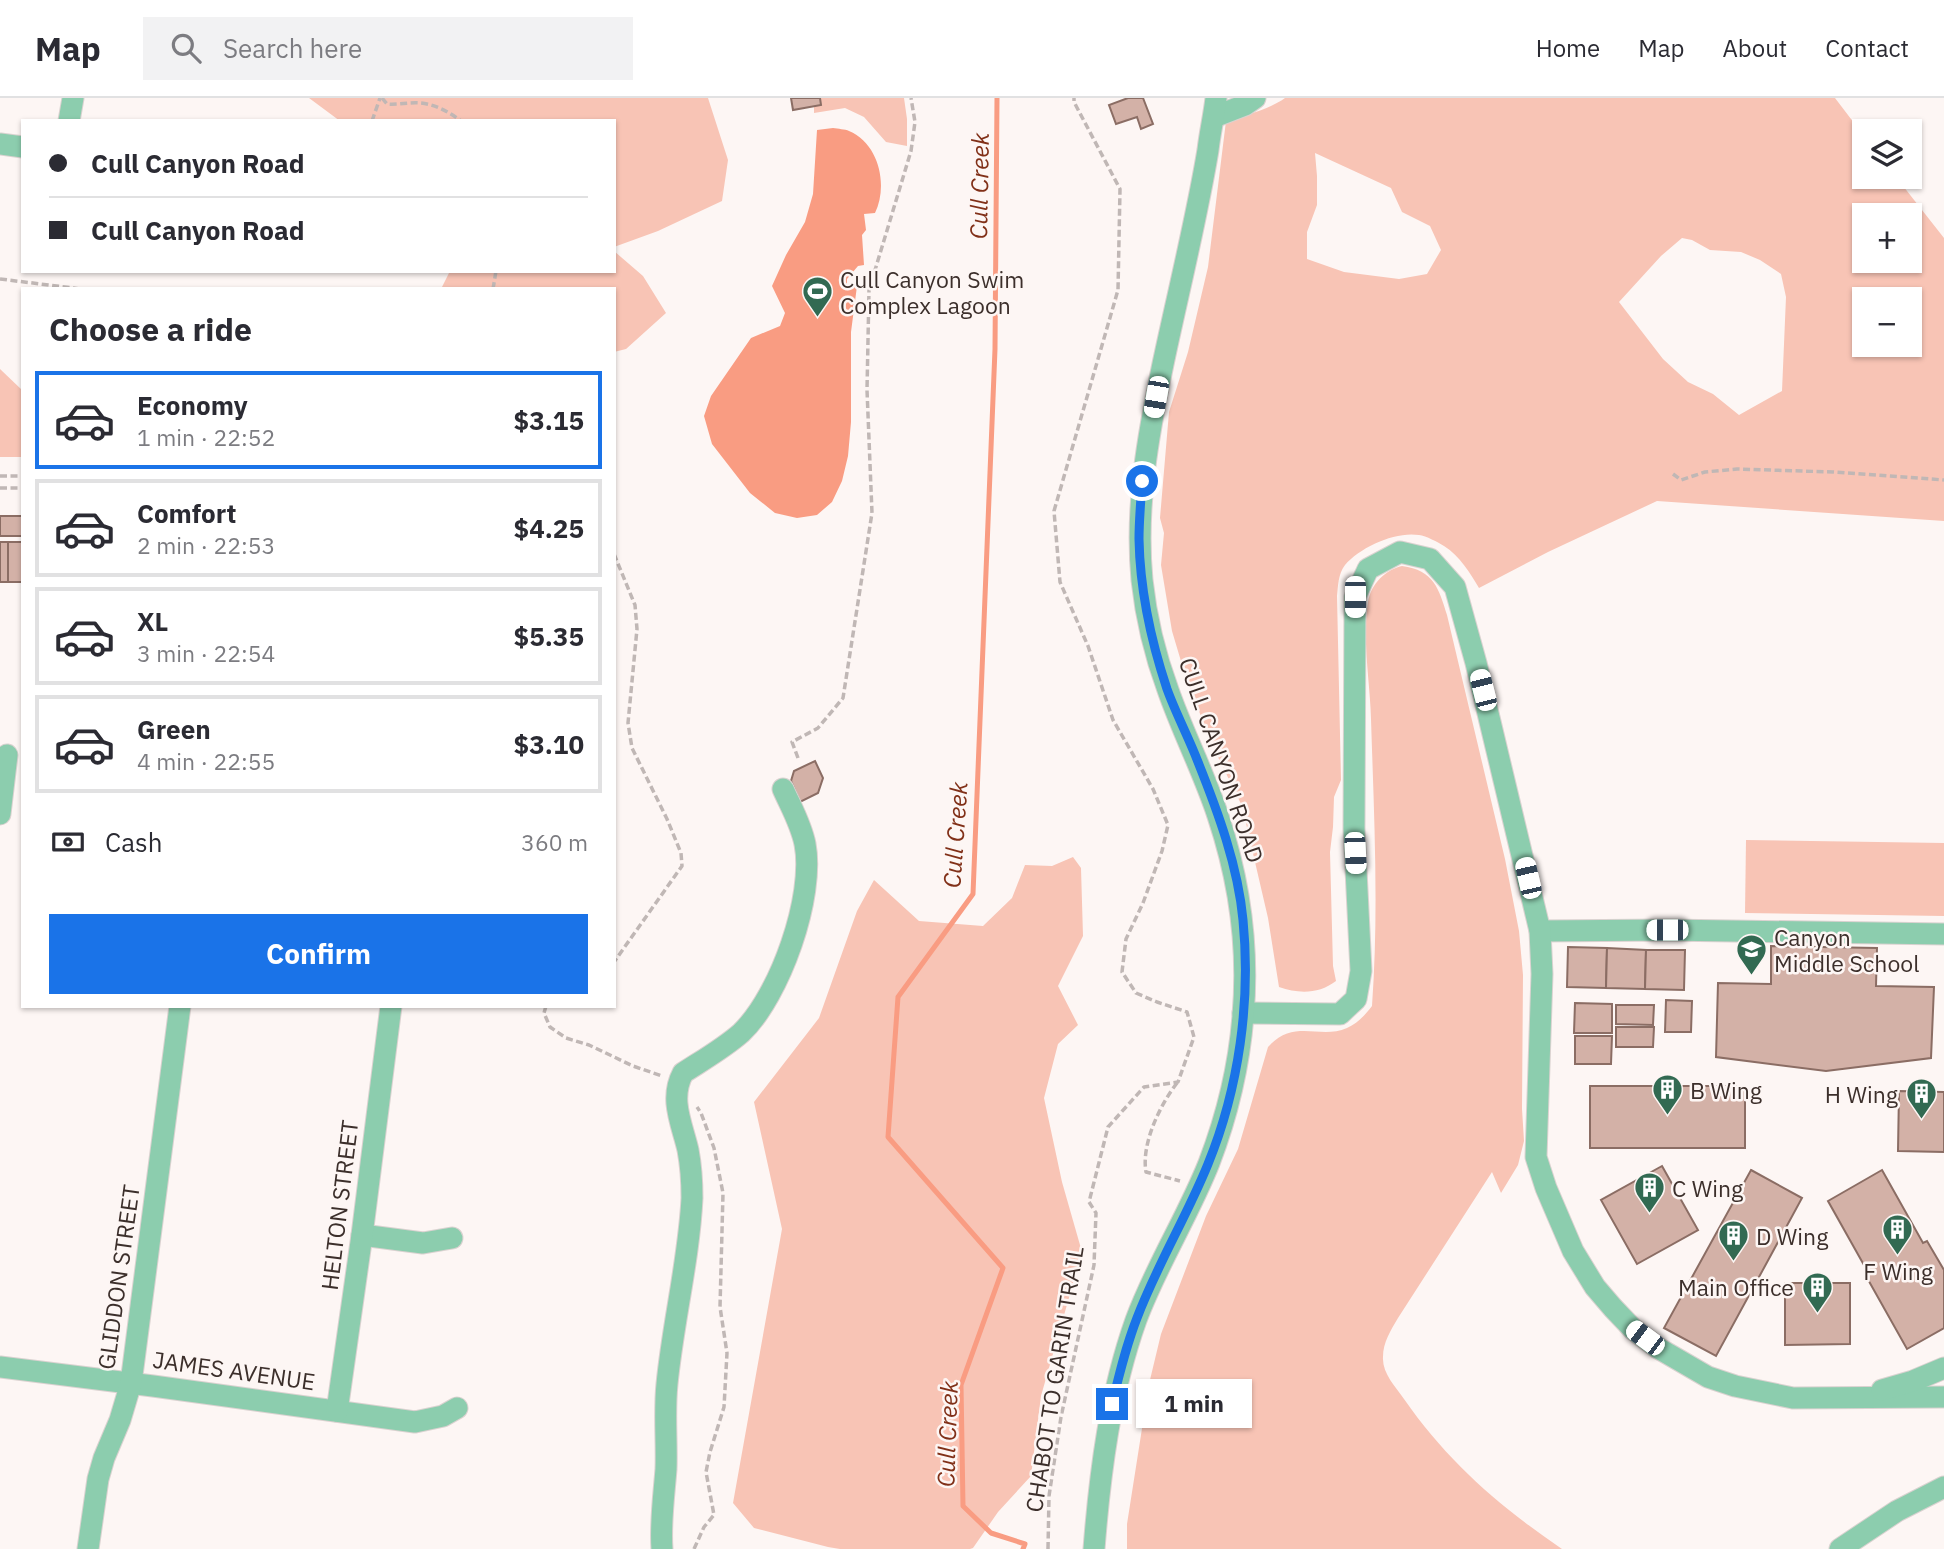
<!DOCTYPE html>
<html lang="en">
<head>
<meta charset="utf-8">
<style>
  :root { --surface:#fff; --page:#f2f2f3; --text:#2b2b33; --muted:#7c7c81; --line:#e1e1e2; --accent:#1a73e8 }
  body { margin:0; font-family:"IBM Plex Sans",sans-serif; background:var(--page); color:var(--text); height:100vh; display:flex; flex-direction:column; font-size:26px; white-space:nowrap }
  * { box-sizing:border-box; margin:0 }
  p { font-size:23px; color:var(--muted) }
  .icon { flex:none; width:38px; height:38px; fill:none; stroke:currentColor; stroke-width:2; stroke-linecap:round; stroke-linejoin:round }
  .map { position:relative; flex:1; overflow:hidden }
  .drawer { position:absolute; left:21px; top:189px; width:595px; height:721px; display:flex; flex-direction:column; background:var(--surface); border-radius:0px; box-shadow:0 2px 5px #0004 }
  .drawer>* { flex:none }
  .banner { position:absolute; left:21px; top:21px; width:595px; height:154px; border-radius:0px; box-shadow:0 2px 5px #0004; display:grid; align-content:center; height:154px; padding:0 28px; background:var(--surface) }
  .buttons { position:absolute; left:1852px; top:21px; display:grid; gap:14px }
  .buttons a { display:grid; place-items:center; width:70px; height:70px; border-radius:0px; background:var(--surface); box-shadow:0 2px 5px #0004; font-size:35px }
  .end { position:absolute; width:32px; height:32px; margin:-16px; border:9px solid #1a73e8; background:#fff; box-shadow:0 0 0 4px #fff }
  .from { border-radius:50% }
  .bubble { position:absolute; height:49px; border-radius:0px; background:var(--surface); box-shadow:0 2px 5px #0004; font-size:23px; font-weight:700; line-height:49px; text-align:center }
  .car { position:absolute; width:21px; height:42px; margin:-21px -10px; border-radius:9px; box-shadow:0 0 5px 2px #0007; background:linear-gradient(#fff 24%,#345 0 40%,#fff 0 76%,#345 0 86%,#fff 0) }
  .banner b { display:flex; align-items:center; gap:24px; height:66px; font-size:26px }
  .banner b+b { border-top:2px solid var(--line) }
  .banner i { width:18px; height:18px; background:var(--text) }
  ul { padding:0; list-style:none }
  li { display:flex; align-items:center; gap:21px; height:98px; margin:0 14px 10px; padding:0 14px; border:4px solid var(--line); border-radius:0px }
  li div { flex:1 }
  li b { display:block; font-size:26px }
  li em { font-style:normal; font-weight:700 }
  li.current { border-color:var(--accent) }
  li>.icon { width:63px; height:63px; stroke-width:1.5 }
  h2 { padding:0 28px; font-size:32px; line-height:84px }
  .pay { display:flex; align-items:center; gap:18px; height:77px; padding:0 28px; font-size:26px }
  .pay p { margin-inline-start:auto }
  .cta { display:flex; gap:14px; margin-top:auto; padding:14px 28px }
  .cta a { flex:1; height:80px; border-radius:0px; background:var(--accent); color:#fff; font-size:28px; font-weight:700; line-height:80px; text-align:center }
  header { display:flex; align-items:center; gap:42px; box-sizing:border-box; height:98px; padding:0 35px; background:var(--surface); border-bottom:2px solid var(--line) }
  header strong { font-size:33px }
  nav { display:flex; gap:38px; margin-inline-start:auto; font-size:24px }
  .search { width:490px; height:63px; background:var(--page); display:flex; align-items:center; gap:18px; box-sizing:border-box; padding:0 24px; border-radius:0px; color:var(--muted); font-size:26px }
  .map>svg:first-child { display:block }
  .green { fill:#f8c4b5; fill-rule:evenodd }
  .water { fill:#f99c82 }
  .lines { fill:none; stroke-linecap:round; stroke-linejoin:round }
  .stream { stroke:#f99c82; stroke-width:5 }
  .building { fill:#d3b1a7; stroke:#8b6d64; stroke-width:2 }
  .minor-casing { stroke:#dad2d0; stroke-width:23 }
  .path { stroke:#c0b7b5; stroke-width:3.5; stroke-dasharray:7 3.5; stroke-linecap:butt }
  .minor { stroke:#8ccdae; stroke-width:21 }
  .route { stroke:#1a73e8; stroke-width:9 }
  .labels { text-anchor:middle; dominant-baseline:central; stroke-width:5; stroke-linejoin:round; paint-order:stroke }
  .poi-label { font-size:23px; fill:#3c2f2b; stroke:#fdf6f4; text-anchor:start }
  .street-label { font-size:23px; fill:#3c2f2b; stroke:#fdf6f4 }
  .water-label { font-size:24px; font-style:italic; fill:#813018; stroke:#fdf6f4 }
</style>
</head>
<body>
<header>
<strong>Map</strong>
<div class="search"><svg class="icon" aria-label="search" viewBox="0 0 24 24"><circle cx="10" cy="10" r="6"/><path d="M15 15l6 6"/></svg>Search here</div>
<nav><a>Home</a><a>Map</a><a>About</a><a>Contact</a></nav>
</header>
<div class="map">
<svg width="1944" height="1451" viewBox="0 0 1944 1451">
  <rect width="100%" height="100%" fill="#fdf6f4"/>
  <g class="green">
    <polygon points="309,0 708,0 728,62 722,103 658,133 614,149 614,23 340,23"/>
    <polygon points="820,0 904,0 907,21 907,48 886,44 864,19 845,10 814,15 814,8 821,6"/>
    <path d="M 1285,0 L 1835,0 L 1864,38 L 1864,79 L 1896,79 L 1944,140 L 1944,423 L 1657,403 L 1548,454 L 1479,490 C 1470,475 1460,458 1444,448 C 1438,444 1426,438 1419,437 C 1396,433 1360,449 1345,467 C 1338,476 1338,488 1337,498 L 1341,682 L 1334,699 L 1333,729 L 1330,754 L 1333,868 L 1336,883 C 1319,896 1299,896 1279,889 L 1268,820 L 1242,708 L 1213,649 L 1186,580 L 1172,533 L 1161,467 L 1164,435 L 1160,420 L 1169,314 L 1188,254 L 1208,169 L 1226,23 C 1246,17 1268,12 1285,0 ZM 1315,55 L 1391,90 L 1402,114 L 1430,128 L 1441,152 L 1427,176 L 1399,181 L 1344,174 L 1307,161 L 1307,134 L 1317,107 L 1317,78 ZM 1864,117 L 1909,117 L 1909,163 L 1864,163 ZM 1682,140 L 1692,142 L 1710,152 L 1741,154 L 1760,162 L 1781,176 L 1786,199 L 1782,293 L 1739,317 L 1713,296 L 1688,284 L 1663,261 L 1619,204 L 1661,158 ZM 1864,201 L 1909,201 L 1909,247 L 1864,247 Z"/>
    <polygon points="614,153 643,178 666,215 626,251 614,254 614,191 441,191 450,173 614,173"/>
    <polygon points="0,271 23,293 23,359 0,359"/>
    <path d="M 1402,468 C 1434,472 1439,491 1447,517 L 1505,761 L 1519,833 L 1523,877 L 1522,1011 L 1524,1043 L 1518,1067 L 1501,1095 L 1492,1074 L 1398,1220 C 1391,1232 1383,1244 1383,1259 C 1382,1275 1395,1288 1404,1301 C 1448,1364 1499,1408 1562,1451 L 1127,1451 L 1127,1426 L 1149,1286 L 1161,1236 L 1206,1118 L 1238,1051 L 1268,949 C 1294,920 1320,942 1347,930 C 1358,925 1365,917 1372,908 C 1379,812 1374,717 1371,621 C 1370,584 1362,541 1368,504 C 1371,486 1385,472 1402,468 Z"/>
    <polygon points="1746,742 1944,745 1944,818 1745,815"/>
    <polygon points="1073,759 1081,770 1083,838 1058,888 1078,927 1058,946 1044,1000 1062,1084 1082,1154 1041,1298 1031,1378 998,1414 973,1450 970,1451 840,1451 828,1449 754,1430 733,1405 782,1131 754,1004 819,920 857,813 874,782 919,823 983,828 1012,800 1025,767 1052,768"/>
  </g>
  <path class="water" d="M 833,30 C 838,31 845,31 849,33 C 880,46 888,89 875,115 L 864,116 L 866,132 L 862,137 L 864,167 L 858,168 L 847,181 L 847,189 L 857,188 L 851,234 L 851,324 L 848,358 L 842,383 L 832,404 L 817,417 L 797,420 L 775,415 L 750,395 L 712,346 L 704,318 L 711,298 L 751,240 L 780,228 L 785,215 L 772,188 L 786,157 L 805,124 L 813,96 L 817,32 Z"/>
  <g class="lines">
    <polyline class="stream" points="997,0 995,251 973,796 898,899 888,1039 1003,1170 961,1287 963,1408 991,1435 1025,1446 1023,1451"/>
  </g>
  <g class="building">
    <polygon points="791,0 820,0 821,7 793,12"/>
    <polygon points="1128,0 1143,0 1153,26 1141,31 1137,19 1116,26 1109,7"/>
    <rect x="0" y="418" width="23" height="20"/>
    <rect x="0" y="444" width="8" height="40"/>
    <rect x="8" y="444" width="15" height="40"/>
    <polygon points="815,663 823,680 818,695 800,704 791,683 794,673"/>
    <polygon points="1771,848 1877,850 1876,888 1934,889 1931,960 1826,973 1716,959 1718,885 1771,886"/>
    <polygon points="1568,849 1607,850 1606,890 1567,889"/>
    <polygon points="1607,850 1646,852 1645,891 1606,890"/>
    <polygon points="1646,852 1685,852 1684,892 1645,891"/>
    <polygon points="1666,902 1692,903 1691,934 1665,934"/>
    <polygon points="1575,905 1612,906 1612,935 1574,935"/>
    <polygon points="1616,907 1654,907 1653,927 1616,926"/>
    <polygon points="1616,929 1654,929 1653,949 1616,949"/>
    <polygon points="1575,938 1612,938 1611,966 1575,966"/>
    <rect x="1590" y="988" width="155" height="62"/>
    <polygon points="1899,993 1944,994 1944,1054 1898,1053"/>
    <polygon points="1662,1068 1698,1132 1637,1166 1601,1102"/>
    <polygon points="1751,1072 1802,1100 1716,1258 1664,1230"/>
    <polygon points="1882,1072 1923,1145 1927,1143 1944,1172 1944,1230 1907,1251 1866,1178 1869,1176 1828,1103"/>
    <polygon points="1785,1185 1850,1185 1850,1246 1785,1247"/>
  </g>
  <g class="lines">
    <defs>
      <g id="minor">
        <polyline points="1214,19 1245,7 1255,0"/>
        <polyline points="69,23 73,0"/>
        <polyline points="0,46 23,49"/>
        <polyline points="0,716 7,657"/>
        <polyline points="1540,833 1667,832 1944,836"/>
        <polyline points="1243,915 1340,916 1356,901 1361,873 1354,731 1355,499 1368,471 1400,454 1430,461 1455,489 1476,565 1540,833 1542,876 1536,1059 1546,1090 1573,1153 1595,1189 1613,1210 1633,1231 1658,1250 1708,1279 1735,1288 1793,1300 1944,1299"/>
        <polyline points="362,1137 423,1145 452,1140"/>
        <polyline points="0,1269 153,1288 415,1324 443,1318 457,1310"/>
        <polyline points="1882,1292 1913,1283 1944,1270"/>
        <polyline points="337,1313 362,1137 391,908"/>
        <polyline points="88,1451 98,1381 104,1360 120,1322 131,1285 180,908"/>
        <path d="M 662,1451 C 660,1425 664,1397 666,1371 C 667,1343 664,1314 667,1286 C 673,1224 689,1162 692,1100 C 692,1084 691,1068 688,1052 C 682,1026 669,1001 683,975 C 703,962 724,950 741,935 C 780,898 815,798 805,746 C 801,726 791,709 783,691"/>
        <path d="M 1094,1451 C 1100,1374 1110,1295 1136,1222 C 1156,1168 1188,1118 1209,1065 C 1227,1018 1239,968 1243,918 C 1249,849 1240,784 1218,718 C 1204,675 1183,635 1168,592 C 1155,557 1146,519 1142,482 C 1135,409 1148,337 1163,266 C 1178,195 1196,124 1208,52 C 1210,34 1214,18 1216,0"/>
        <polyline points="1840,1451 1897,1413 1944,1389"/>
      </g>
    </defs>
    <use href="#minor" class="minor-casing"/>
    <g class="path">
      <path d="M 382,0 L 387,6 C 398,7 409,4 420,5 C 435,6 449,14 461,23"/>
      <polyline points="372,23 380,0"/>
      <polyline points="0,181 81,191"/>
      <polyline points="493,191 496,173"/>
      <polyline points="1673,376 1681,382 1705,374 1737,371 1833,374 1944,382"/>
      <polyline points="0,378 23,378"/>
      <polyline points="0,390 23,390"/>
      <polyline points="614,456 635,507 637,531 628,625 632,650 667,721 681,755 682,768 614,864"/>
      <polyline points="798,660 792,644 818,630 843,600 872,415 867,292 869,192 911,53 915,24 911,0"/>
      <polyline points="546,908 544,915 550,929 566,940 589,947 633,968 662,978"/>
      <path d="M 1177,985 C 1160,1007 1141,1046 1146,1074 L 1180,1083"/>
      <polyline points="694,1451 704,1429 714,1417 706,1374 710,1354 724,1309 727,1255 720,1209 723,1095 714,1050 701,1015 697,1009"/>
      <polyline points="1048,1451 1049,1398 1061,1319 1094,1167 1096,1115 1089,1104 1108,1029 1144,989 1178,984 1194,939 1187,914 1157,904 1136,895 1122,874 1126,841 1143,805 1162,753 1168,727 1153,691 1113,622 1088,548 1060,484 1054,413 1118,192 1120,91 1074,4 1074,0"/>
    </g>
    <use href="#minor" class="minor"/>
  </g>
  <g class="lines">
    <path class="route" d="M 1112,1306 C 1119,1277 1126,1248 1137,1220 C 1157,1167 1187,1118 1208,1066 C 1239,990 1251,903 1243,822 C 1238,768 1218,714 1198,664 C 1189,640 1176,616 1167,591 C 1151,543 1140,492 1139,441 C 1139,422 1141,402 1142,383"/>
  </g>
  <defs>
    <symbol id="stadium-pin" viewBox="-11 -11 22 30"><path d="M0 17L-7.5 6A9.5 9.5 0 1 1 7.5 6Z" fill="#326a52" stroke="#fdf6f4"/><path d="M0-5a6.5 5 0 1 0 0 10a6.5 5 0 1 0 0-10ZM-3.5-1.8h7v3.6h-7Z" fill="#fff"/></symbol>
    <symbol id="school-pin" viewBox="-11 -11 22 30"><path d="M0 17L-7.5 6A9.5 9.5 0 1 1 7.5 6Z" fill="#326a52" stroke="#fdf6f4"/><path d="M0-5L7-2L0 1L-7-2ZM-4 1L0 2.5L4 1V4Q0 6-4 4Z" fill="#fff"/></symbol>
    <symbol id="building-pin" viewBox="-11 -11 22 30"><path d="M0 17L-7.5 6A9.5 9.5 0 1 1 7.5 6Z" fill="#326a52" stroke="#fdf6f4"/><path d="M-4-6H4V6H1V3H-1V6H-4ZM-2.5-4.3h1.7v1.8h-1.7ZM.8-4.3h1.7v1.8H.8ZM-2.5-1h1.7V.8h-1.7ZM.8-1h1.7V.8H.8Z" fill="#fff"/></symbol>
  </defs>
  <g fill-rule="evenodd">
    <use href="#stadium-pin" x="800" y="176" width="35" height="47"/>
    <use href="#school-pin" x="1734" y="834" width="35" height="47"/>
    <use href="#building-pin" x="1650" y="974" width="35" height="47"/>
    <use href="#building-pin" x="1904" y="978" width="35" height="47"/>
    <use href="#building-pin" x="1632" y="1072" width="35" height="47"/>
    <use href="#building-pin" x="1880" y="1114" width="35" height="47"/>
    <use href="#building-pin" x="1716" y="1120" width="35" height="47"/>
    <use href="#building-pin" x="1800" y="1172" width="35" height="47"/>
  </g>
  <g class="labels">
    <g class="poi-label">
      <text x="840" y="181">Cull Canyon Swim<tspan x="840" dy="26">Complex Lagoon</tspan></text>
      <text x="1774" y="839">Canyon<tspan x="1774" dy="26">Middle School</tspan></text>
      <text x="1690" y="992">B Wing</text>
      <text x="1898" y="996" text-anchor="end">H Wing</text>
      <text x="1672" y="1090">C Wing</text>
      <text x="1756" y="1138">D Wing</text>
      <text x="1898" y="1173" text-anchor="middle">F Wing</text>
      <text x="1794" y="1189" text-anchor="end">Main Office</text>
    </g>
    <g class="street-label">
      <text transform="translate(1222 662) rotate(71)">CULL CANYON ROAD</text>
      <text transform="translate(339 1107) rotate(-83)">HELTON STREET</text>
      <text transform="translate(118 1179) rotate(-82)">GLIDDON STREET</text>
      <text transform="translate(234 1272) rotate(8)">JAMES AVENUE</text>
      <text transform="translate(1054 1281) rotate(-81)">CHABOT TO GARIN TRAIL</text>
    </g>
    <g class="water-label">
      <text transform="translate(979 88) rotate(-89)">Cull Creek</text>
      <text transform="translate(955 737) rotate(-86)">Cull Creek</text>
      <text transform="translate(947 1336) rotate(-88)">Cull Creek</text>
    </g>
  </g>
</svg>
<div class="buttons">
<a><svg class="icon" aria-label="layers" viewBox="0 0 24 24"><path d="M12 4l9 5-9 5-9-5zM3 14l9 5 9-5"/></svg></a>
<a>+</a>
<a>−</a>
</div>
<i class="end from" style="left:1142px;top:383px"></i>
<i class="end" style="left:1112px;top:1306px"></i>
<div class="bubble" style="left:1136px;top:1281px;width:116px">1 min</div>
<i class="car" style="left:1156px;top:299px;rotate:190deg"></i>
<i class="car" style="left:1355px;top:499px;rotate:180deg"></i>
<i class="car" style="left:1483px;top:592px;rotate:346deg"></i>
<i class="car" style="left:1355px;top:755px;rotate:177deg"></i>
<i class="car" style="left:1528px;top:780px;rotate:347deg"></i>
<i class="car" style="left:1667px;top:832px;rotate:270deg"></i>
<i class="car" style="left:1645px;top:1240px;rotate:307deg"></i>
<div class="banner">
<b><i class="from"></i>Cull Canyon Road</b>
<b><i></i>Cull Canyon Road</b>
</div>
<section class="drawer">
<h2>Choose a ride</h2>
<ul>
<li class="current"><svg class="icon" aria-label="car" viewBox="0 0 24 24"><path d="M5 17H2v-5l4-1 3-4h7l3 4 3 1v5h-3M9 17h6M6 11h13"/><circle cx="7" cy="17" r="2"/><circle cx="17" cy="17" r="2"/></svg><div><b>Economy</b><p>1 min · 22:52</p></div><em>$3.15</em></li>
<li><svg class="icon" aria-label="car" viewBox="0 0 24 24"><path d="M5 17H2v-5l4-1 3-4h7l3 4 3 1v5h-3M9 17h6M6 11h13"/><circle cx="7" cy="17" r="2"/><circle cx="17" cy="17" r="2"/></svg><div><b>Comfort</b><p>2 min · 22:53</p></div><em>$4.25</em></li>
<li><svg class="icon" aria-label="car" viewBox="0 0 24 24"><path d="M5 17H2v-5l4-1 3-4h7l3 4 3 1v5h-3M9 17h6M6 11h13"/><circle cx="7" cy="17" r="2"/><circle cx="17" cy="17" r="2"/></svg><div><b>XL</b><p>3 min · 22:54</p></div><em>$5.35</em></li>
<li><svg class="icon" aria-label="car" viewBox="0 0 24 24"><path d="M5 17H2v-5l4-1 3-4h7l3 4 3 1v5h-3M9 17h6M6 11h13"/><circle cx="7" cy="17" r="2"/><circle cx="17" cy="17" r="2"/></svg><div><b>Green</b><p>4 min · 22:55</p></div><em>$3.10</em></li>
</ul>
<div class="pay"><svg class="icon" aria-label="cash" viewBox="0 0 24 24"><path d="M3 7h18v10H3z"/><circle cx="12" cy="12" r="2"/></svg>Cash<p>360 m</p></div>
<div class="cta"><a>Confirm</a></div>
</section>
</div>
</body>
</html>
